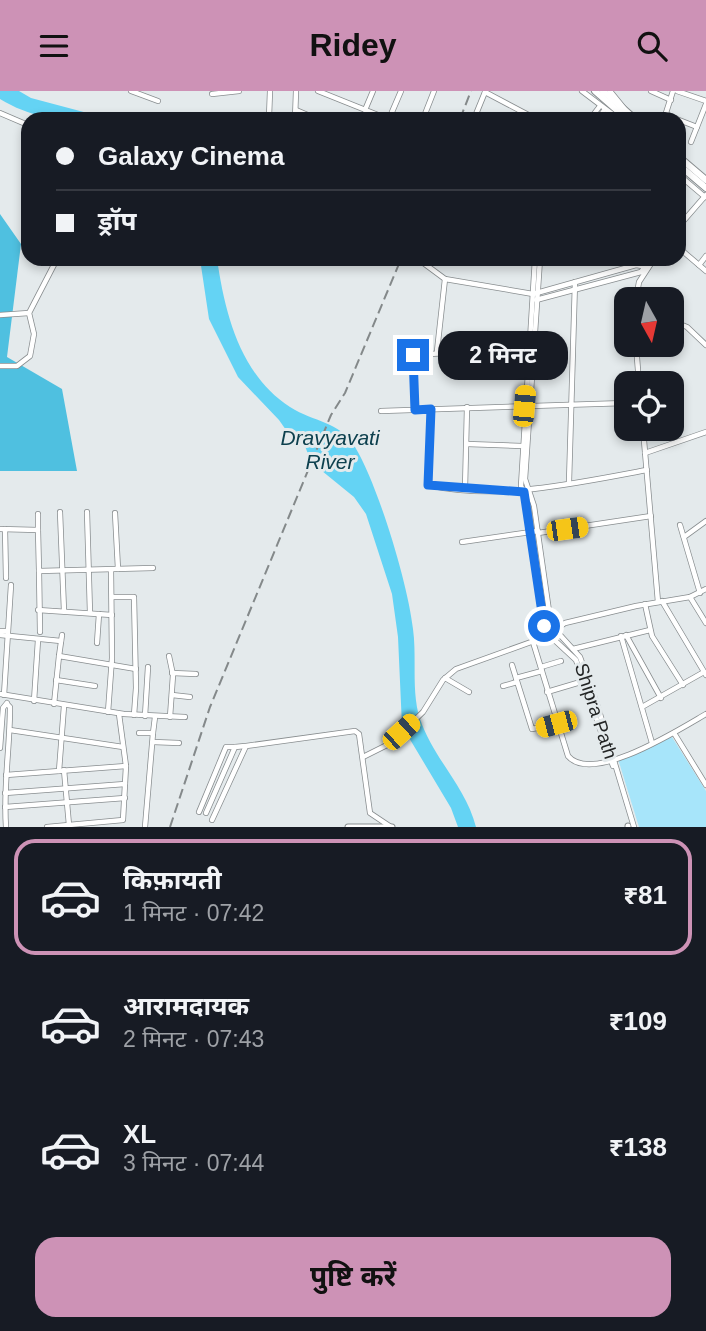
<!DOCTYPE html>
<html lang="hi">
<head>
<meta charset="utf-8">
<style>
  :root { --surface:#171b24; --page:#20242c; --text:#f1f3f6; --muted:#9ea1a6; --line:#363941; --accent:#cd92b6 }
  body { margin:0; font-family:Arial,"Noto Sans Devanagari",sans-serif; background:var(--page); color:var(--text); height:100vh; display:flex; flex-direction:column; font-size:26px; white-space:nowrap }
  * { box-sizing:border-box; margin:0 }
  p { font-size:23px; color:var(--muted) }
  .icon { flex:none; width:38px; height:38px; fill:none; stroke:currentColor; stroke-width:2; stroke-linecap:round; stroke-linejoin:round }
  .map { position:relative; height:736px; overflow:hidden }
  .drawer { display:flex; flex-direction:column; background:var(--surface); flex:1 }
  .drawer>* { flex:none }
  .banner { position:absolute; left:21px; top:21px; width:665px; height:154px; border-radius:21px; box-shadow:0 4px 10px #0003; display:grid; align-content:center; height:154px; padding:0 35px; background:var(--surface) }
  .needle { width:46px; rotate:172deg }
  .tools { position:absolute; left:614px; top:196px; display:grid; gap:14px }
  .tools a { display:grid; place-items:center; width:70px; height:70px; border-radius:14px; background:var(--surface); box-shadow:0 4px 10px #0003; font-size:35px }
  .end { position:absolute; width:32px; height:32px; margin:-16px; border:9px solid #1a73e8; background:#fff; box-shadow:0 0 0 4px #fff }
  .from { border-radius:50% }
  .bubble { position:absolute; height:49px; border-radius:21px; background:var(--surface); box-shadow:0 4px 10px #0003; font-size:23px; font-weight:700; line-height:49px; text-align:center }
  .car { position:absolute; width:21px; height:42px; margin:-21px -10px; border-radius:9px; box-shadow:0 0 5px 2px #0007; background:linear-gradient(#f5c518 24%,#345 0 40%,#f5c518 0 76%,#345 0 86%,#f5c518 0) }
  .banner b { display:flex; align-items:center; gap:24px; height:66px; font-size:26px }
  .banner b+b { border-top:2px solid var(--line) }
  .banner i { width:18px; height:18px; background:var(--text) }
  ul { padding:12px 0 0; list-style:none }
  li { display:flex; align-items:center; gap:21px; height:116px; margin:0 14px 10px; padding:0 21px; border:4px solid transparent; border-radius:21px }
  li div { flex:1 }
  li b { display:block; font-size:26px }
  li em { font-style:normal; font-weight:700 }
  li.on { border-color:var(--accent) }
  li>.icon { width:63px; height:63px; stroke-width:1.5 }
  .button { display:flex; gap:14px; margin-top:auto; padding:14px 35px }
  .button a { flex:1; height:80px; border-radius:21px; background:var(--accent); color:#111; font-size:28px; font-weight:700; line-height:80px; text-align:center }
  header { display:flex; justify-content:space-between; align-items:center; height:91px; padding:0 35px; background:var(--accent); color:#111; font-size:32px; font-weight:700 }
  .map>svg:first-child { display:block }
  .green { fill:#a7e5fa }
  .forest { fill:#4fc0e0 }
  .water { fill:#64d3f4 }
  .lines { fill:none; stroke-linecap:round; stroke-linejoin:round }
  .minor-casing { stroke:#888d8f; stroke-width:6 }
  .major-casing { stroke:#888d8f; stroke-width:7 }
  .highway-casing { stroke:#888d8f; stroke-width:8 }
  .minor { stroke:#fff; stroke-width:4.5 }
  .major { stroke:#fff; stroke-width:5 }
  .highway { stroke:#fff; stroke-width:6 }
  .rail { stroke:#84898a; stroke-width:2; stroke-dasharray:10 5; stroke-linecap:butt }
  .route { stroke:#1a73e8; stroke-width:9 }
  .labels { text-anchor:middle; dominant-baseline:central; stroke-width:6; stroke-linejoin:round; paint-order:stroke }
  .street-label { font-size:19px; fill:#232525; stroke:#e4eaec }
  .water-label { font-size:21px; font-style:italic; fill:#0d404e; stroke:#e4eaec }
</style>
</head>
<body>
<header><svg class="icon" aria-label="menu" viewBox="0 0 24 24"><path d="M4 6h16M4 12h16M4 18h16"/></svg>Ridey<svg class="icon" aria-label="search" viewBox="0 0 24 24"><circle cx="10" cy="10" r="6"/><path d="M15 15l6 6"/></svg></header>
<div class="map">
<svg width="706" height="736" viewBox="0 0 706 736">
  <rect width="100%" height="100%" fill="#e4eaec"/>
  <polygon class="green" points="672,646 706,700 706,736 639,736 618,668"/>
  <polygon class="forest" points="0,123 21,153 7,266 62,298 77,380 0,380"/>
  <g class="water">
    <path d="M 0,0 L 19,0 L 31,7 L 110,28 C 67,28 38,31 0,8 Z"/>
    <path d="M 200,168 L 217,168 C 225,222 240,284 290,316 C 315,332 338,329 355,356 C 378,394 408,493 413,538 C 417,567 411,600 420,628 C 433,667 466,696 476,736 L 458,736 L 451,717 L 402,635 L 398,546 L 392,503 L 366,423 L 354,406 L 311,371 L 305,355 L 293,349 L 279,329 L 238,286 L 209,228 Z"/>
  </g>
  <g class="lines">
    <defs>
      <g id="minor">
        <polyline points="131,0 158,10"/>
        <polyline points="318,0 388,28"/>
        <polyline points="582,0 619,28"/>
        <polyline points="610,0 627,21"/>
        <polyline points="651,0 671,9"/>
        <polyline points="677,0 706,10"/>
        <polyline points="485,1 536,28"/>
        <polyline points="212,3 239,0"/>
        <polyline points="296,19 317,28"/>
        <polyline points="365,19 373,0"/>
        <polyline points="0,22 28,34"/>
        <polyline points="666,23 677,28"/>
        <polyline points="269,26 270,0"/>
        <polyline points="295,28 296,0"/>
        <polyline points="389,28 401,0"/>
        <polyline points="423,28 434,0"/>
        <polyline points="474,28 485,1"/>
        <polyline points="590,28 600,15"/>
        <polyline points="598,28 605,18"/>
        <polyline points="664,28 673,0"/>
        <polyline points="679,29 697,36"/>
        <polyline points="691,51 706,13"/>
        <polyline points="679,84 705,106"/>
        <polyline points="679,135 706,104"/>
        <polyline points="679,157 706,180"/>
        <polyline points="418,168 445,188 533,203 636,174 648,176"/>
        <polyline points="535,168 521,395 527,408 544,535 548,543 576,569 613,675"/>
        <polyline points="540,168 525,388 534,415 551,534 580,566 597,613 634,736"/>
        <polyline points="699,174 706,165"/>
        <polyline points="636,208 639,191 654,168"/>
        <polyline points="536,209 641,181 645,176"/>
        <polyline points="0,224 29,222"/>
        <polyline points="672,230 687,236 706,254"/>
        <polyline points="636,254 639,292"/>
        <polyline points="437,260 445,188"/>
        <polyline points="0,275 17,275 30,265 34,243 29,222 57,168"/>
        <path d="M 431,318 L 428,394 C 500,410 575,392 647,379"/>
        <polyline points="415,319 413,264 480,260"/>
        <polyline points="381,320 626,312"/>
        <polyline points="643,338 658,511"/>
        <polyline points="467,353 522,355"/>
        <polyline points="645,362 706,341"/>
        <polyline points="569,391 575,191"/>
        <polyline points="465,398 467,316"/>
        <polyline points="60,421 64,520"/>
        <polyline points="87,421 90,522"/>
        <polyline points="115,422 118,478"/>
        <polyline points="680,434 700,502"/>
        <polyline points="0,438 38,439 39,480 153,477"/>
        <polyline points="5,438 6,487"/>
        <polyline points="38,439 38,423"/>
        <polyline points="538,442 651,425"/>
        <polyline points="684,446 706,430"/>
        <polyline points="462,451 538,440"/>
        <polyline points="39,480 40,541"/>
        <polyline points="112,506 134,506 136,597 134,624"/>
        <polyline points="690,506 706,532"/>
        <polyline points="662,510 706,584"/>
        <polyline points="645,513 652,545 683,594"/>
        <polyline points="38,519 112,524"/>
        <polyline points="0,540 7,540"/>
        <polyline points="0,544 61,550"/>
        <polyline points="626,544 661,607"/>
        <polyline points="621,545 652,652"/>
        <path d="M 533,551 L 568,665 C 592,694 680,638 706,623"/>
        <polyline points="97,552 99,523"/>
        <polyline points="573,558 650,539"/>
        <polyline points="59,565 62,544"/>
        <polyline points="169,565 173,584 170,626"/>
        <polyline points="512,574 516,587"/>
        <polyline points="541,576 561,570"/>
        <polyline points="542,580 516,587 532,638 556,633"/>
        <polyline points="172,582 196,583"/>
        <polyline points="445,587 469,601"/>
        <polyline points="56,589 95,595"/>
        <polyline points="503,595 517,591"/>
        <polyline points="547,601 584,590"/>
        <polyline points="0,603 124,623 185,626"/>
        <polyline points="4,604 11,494"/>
        <polyline points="172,604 190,606"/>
        <polyline points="34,610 38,549"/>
        <polyline points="54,613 59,565 136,578"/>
        <polyline points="642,616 704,581"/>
        <polyline points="108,621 112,567 111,479"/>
        <polyline points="145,625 148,576"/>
        <polyline points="10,639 123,656"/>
        <polyline points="139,642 153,642 145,736"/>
        <polyline points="153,642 155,626"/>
        <polyline points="674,642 706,694"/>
        <polyline points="153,651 179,652"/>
        <polyline points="0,657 3,617 7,612"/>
        <polyline points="363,666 391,652 423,621 443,589 456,578 545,546 565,532 636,515 690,506 706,498"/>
        <polyline points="64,679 69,734"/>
        <polyline points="59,680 64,615"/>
        <polyline points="6,684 126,675"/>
        <polyline points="5,702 125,693"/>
        <polyline points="5,716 125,707"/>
        <polyline points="199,721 226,656 235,656"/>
        <polyline points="206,722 235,656 245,655"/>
        <polyline points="212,729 246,655 355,640 359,643 370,722 391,736"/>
        <path d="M 6,736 C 3,696 10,657 10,616 L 7,613"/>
        <polyline points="47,736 123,729 126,675 119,623"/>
      </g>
      <g id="major">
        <polyline points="348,736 392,736"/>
        <polyline points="628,736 628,735"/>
      </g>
      <g id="highway">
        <polyline points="595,0 627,28"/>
        <polyline points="603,0 635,28"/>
        <polyline points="679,66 706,89"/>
        <polyline points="679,74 706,97"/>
      </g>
    </defs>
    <use href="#minor" class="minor-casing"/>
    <use href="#major" class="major-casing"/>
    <use href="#highway" class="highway-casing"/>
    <use href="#minor" class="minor"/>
    <use href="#major" class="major"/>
    <use href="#highway" class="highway"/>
    <g class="rail">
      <polyline points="460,28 471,0"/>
      <polyline points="170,736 210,616 331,324 345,302 401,168"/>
    </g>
  </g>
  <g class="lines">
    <polyline class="route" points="413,264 415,319 431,318 428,394 524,401 544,535"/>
  </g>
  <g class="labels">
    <g class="street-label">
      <text transform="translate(596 620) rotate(72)">Shipra Path</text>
    </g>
    <g class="water-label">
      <text x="330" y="346">Dravyavati<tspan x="330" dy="24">River</tspan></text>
    </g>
  </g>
</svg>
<div class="tools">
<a><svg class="needle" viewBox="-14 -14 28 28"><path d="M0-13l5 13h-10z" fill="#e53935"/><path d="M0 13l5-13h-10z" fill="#9ea1a6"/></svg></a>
<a><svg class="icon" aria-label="locate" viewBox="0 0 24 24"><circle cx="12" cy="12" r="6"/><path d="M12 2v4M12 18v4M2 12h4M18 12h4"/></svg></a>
</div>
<i class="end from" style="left:544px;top:535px"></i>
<i class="end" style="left:413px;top:264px"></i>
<div class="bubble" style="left:438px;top:240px;width:130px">2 मिनट</div>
<i class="car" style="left:524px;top:315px;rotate:5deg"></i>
<i class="car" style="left:567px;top:438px;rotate:82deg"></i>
<i class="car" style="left:556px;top:633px;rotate:255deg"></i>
<i class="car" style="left:401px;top:641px;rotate:48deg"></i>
<div class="banner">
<b><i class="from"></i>Galaxy Cinema</b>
<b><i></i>ड्रॉप</b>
</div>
</div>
<section class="drawer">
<ul>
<li class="on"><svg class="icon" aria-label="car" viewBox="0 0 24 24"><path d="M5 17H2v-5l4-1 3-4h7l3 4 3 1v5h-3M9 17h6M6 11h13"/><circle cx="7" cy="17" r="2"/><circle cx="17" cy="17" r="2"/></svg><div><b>किफ़ायती</b><p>1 मिनट · 07:42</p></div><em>₹81</em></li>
<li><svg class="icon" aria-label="car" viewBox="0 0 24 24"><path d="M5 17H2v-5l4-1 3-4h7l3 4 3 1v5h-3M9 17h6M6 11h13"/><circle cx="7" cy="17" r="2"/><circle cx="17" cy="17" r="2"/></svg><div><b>आरामदायक</b><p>2 मिनट · 07:43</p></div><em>₹109</em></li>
<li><svg class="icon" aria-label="car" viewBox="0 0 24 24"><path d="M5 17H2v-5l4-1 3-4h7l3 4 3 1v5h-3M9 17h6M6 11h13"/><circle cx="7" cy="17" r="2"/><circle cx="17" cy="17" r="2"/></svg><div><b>XL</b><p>3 मिनट · 07:44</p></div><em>₹138</em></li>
</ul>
<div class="button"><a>पुष्टि करें</a></div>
</section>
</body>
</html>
